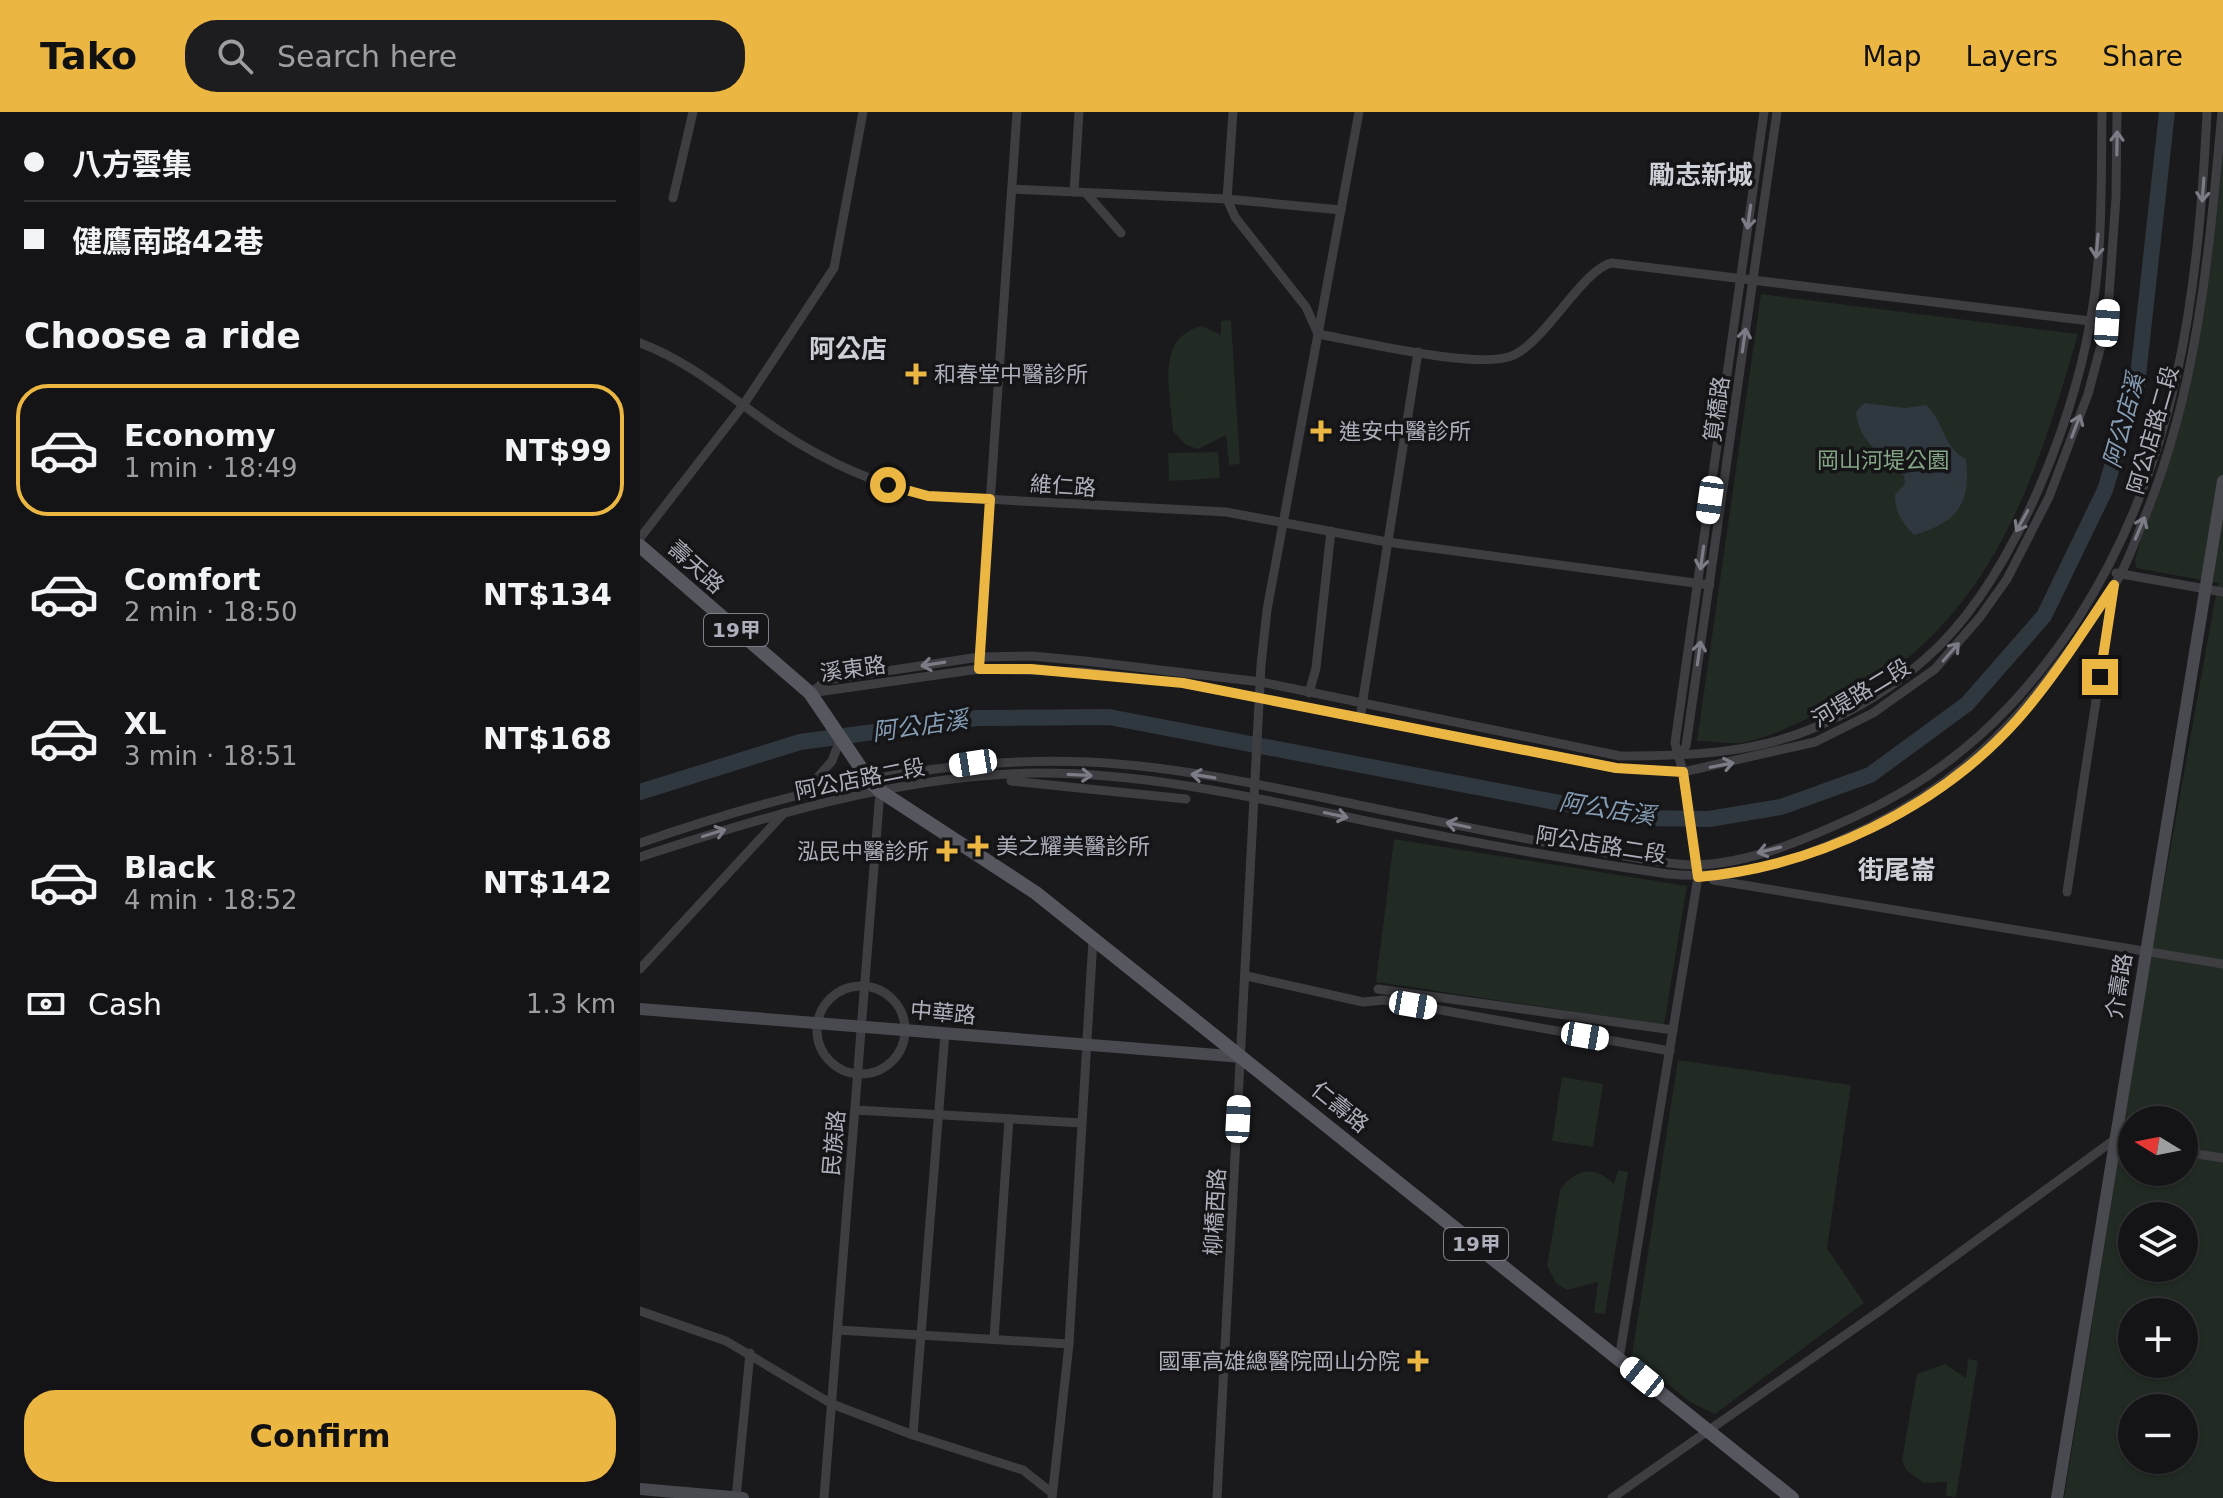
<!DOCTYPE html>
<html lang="en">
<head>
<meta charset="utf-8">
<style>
  :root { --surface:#141315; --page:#1d1c1e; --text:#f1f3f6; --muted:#9d9ea0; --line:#333234; --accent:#ebb742 }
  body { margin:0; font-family:"DejaVu Sans","Noto Sans TC",sans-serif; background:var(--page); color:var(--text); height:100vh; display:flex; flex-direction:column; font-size:30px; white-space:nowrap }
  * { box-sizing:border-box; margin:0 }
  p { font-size:26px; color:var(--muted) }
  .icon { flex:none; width:44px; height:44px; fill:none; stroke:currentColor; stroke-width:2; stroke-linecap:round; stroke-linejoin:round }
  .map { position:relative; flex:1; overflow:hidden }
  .sheet { display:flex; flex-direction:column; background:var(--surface); width:640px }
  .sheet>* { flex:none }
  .hud { display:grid; align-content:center; height:176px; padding:0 24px; background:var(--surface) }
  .needle { width:52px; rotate:280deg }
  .fabs { position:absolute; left:1478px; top:994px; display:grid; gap:16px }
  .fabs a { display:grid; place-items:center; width:80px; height:80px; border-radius:50%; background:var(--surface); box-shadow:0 2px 6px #0004,0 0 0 2px var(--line); font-size:40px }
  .end { position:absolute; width:36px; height:36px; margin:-18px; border:10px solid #ebb742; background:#111; box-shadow:0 0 0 4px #111 }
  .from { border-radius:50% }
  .car { position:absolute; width:24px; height:48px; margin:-24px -12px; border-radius:10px; box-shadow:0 0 6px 2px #0007; background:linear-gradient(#fff 24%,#345 0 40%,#fff 0 76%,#345 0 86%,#fff 0) }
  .hud b { display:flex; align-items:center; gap:28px; height:76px; font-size:30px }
  .hud b+b { border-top:2px solid var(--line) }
  .hud i { width:20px; height:20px; background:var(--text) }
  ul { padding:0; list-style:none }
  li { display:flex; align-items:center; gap:24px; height:132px; margin:0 16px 12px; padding:0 8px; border:4px solid transparent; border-radius:32px }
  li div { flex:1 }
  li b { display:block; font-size:30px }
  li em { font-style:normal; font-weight:600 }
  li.on { border-color:var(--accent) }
  li>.icon { width:72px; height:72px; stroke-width:1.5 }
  h2 { padding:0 24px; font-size:36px; line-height:96px }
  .pay { display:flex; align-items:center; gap:20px; height:88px; padding:0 24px; font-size:30px }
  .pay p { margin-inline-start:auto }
  .action { display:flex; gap:16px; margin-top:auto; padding:16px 24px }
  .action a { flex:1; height:92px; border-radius:32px; background:var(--accent); color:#111; font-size:32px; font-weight:600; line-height:92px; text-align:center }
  header { display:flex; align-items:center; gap:48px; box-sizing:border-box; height:112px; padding:0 40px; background:var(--accent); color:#111 }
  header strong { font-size:38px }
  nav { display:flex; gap:44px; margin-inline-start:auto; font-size:28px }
  .search { width:560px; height:72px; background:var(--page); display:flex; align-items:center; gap:20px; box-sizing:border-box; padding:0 28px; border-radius:32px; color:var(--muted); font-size:30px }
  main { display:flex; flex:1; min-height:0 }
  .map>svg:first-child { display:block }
  .green { fill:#212a23; fill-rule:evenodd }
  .water { fill:#30383f }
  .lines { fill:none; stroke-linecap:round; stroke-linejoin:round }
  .river { stroke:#30383f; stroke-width:16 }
  .street { stroke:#3d3d42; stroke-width:9 }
  .secondary { stroke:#494a50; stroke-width:12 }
  .primary { stroke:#57585f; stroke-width:14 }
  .oneway { stroke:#7b7c85 }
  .route { stroke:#ebb742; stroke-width:10 }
  .poi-dot { fill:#ebb742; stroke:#151417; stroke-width:3 }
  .labels { text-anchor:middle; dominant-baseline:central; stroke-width:7; stroke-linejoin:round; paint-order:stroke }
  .shield { fill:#151417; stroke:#7f818a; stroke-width:2 }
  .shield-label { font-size:20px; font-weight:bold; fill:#adb0bb }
  .poi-label { font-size:22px; fill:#adb0bb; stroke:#151417; text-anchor:start }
  .street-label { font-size:22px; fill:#adb0bb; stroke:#151417 }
  .park-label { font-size:22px; fill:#85a587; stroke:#151417 }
  .water-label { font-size:24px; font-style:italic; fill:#859db4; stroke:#151417 }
  .quarter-label { font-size:26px; font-weight:bold; fill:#cdd0d7; stroke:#151417 }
</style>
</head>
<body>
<header>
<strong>Tako</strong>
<div class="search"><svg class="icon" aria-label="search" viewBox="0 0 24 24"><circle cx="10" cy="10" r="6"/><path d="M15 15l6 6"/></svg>Search here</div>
<nav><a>Map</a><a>Layers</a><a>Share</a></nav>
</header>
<main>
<section class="sheet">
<div class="hud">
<b><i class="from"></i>八方雲集</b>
<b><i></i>健鷹南路42巷</b>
</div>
<h2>Choose a ride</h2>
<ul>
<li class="on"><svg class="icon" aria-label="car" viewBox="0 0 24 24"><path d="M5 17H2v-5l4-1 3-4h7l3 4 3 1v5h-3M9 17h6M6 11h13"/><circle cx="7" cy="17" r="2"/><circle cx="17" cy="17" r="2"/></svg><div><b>Economy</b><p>1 min · 18:49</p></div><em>NT$99</em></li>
<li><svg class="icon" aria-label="car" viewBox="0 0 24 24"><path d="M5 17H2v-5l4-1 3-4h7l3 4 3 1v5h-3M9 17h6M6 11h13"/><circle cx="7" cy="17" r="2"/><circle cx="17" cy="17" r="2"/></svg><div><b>Comfort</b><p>2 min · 18:50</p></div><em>NT$134</em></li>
<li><svg class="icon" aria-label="car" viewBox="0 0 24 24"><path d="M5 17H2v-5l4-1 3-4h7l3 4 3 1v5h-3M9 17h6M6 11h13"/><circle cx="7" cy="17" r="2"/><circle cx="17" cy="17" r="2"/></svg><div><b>XL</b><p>3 min · 18:51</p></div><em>NT$168</em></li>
<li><svg class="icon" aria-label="car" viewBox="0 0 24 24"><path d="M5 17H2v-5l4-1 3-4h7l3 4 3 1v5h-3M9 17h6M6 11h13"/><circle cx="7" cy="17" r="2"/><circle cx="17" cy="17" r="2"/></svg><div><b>Black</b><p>4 min · 18:52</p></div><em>NT$142</em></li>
</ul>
<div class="pay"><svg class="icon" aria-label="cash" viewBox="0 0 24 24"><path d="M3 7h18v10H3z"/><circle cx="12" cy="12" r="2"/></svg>Cash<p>1.3 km</p></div>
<div class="action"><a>Confirm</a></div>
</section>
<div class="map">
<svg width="1583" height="1386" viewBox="0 0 1583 1386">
  <rect width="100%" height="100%" fill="#1a191c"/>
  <g class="green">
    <path d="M 1583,0 L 1583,1386 L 1424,1386 L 1510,850 L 1578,471 L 1496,456 L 1495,447 L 1549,269 ZM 1492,1008 L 1544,1008 L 1544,1060 L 1492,1060 ZM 1492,1104 L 1544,1104 L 1544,1156 L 1492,1156 ZM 1492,1200 L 1544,1200 L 1544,1252 L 1492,1252 ZM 1492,1296 L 1544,1296 L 1544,1348 L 1492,1348 Z"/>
    <path d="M 1121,182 L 1438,222 C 1393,379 1345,524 1185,598 C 1159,610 1129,627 1100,631 C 1087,632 1071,629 1057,629 Z"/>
    <path d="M 591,208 L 600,352 L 589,353 L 586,323 L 558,337 L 546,333 L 533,319 C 531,280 514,225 562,214 L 581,223 L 581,209 Z"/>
    <polygon points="578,340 580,366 529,369 528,341"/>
    <polygon points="754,727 1047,774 1024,913 736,870"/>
    <polygon points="1038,948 1211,973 1187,1136 1224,1191 1075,1302 1050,1290 992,1243"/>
    <polygon points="922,965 963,972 953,1035 912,1029"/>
    <path d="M 978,1058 L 988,1060 L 965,1202 L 954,1201 L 958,1170 L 927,1178 L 916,1171 L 907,1154 L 920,1078 C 935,1056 955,1053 974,1072 Z"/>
    <polygon points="1328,1247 1338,1249 1316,1385 1306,1384 1307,1370 1284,1371 1266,1358 1262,1348 1277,1262 1305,1252 1326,1266"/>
  </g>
  <path class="water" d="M 1224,291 L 1265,296 L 1286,293 C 1305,310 1302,335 1326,347 C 1331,392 1318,410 1274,423 C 1262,410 1255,401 1255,383 L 1265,372 L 1264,364 C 1243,342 1219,332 1216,300 Z"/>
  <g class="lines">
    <polyline class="river" points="0,680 160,630 337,606 469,605 999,706 1069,707 1141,695 1230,663 1327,592 1404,504 1465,378 1497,273 1527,0"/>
    <g class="street">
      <path d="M 593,0 L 587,87 L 595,105 L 666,195 L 678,222 C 718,229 841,259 874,243 C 906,228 945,155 972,151 L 1467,211"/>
      <polyline points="372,77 587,87 701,98"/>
      <polyline points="434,80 439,0"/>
      <polyline points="446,81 481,121"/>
      <polyline points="33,86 53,0"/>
      <path d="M 0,231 C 54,251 94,289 141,320 C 186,350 236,372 288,384 L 586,400 L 747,430 L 1070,473"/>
      <polyline points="0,426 104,292 194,156 223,0"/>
      <polyline points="1476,461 1583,480"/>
      <polyline points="339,551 377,0"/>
      <path d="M 173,579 L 187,568 L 339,545 L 392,544 L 445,549 L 621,570 L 980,644 C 1046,644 1114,642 1176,615 C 1213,599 1253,575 1284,548 C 1368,476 1431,319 1450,211 C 1463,143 1461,69 1462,0"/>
      <polyline points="170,581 339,557 443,560 543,571 976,656 1043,660 1175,630 1233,601 1295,557 1340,505 1367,467 1409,385 1448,282 1467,211 1476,85 1477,0"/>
      <polyline points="669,581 676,556 691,419"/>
      <polyline points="720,606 778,240"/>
      <polyline points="1040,644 1046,634 1137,0"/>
      <polyline points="371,669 546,687"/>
      <polyline points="163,682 192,649 201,625"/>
      <path d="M 0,731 C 144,681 296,643 449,650 C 549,655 649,679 747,699 C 822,714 897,730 972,742 C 999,746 1028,753 1055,753 C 1109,752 1166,727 1214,705 C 1311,661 1379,596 1437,508 C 1538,351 1558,183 1567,0"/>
      <path d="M 0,745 C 128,703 259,664 395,661 C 509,660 625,688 736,711 C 833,731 930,748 1028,762 C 1102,769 1165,746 1231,714 C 1311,674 1364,626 1417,554 C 1439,526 1462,496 1479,465 C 1489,447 1496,427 1503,409 C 1558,279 1569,139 1582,0"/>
      <polyline points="1073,768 1583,852"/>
      <polyline points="1427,780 1473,476"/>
      <polyline points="0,857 144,701"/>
      <polyline points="607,864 723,890 744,888 1030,939"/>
      <circle cx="221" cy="918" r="44"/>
      <polyline points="738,877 1033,918"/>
      <polyline points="215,998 442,1011"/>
      <polyline points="1544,1040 1583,1046"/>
      <polyline points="0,1199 86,1229 192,1292 273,1323 383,1358 412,1381"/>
      <polyline points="198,1218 429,1232"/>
      <polyline points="354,1227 369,1007"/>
      <polyline points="979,1247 1058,765 1043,660 1035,631 1124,0"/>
      <polyline points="273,1323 305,921"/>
      <polyline points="96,1386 110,1241"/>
      <polyline points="184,1386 240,679"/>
      <polyline points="412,1386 429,1232 453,827"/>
      <polyline points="577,1386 621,553 627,498 719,0"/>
      <polyline points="972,1386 1241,1198 1474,1028 1492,1031"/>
    </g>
    <g class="secondary">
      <polyline points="0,897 602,945"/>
      <polyline points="0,1377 103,1386"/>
      <polyline points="1417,1386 1583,369"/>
    </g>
    <polyline class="primary" points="0,434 170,581 229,668 240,679 396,781 1152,1386"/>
  </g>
  <defs><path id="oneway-shaft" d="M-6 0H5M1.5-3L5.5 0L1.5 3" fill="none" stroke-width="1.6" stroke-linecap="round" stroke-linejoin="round" transform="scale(2)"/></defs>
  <g class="oneway">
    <use href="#oneway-shaft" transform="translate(1477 31) rotate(-89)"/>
    <use href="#oneway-shaft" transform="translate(1563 78) rotate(94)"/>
    <use href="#oneway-shaft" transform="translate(1109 105) rotate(98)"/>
    <use href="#oneway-shaft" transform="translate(1457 134) rotate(95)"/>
    <use href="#oneway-shaft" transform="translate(1104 228) rotate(-82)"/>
    <use href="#oneway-shaft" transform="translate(1436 314) rotate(-69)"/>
    <use href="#oneway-shaft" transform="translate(1382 409) rotate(119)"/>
    <use href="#oneway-shaft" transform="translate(1500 416) rotate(-67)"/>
    <use href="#oneway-shaft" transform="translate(1062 446) rotate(98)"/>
    <use href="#oneway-shaft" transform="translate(1311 540) rotate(-49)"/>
    <use href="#oneway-shaft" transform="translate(1059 541) rotate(-82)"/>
    <use href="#oneway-shaft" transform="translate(293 552) rotate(171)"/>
    <use href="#oneway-shaft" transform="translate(1082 653) rotate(-11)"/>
    <use href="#oneway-shaft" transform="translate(440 663) rotate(3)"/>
    <use href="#oneway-shaft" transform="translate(563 664) rotate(-171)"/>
    <use href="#oneway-shaft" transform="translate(696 703) rotate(12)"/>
    <use href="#oneway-shaft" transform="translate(818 713) rotate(-168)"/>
    <use href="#oneway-shaft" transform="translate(74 721) rotate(-17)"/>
    <use href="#oneway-shaft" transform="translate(1129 738) rotate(166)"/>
  </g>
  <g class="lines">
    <path class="route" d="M 248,373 L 288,384 L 350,387 L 339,557 L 391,557 L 543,571 L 976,656 L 1043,660 L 1058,765 C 1175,755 1299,696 1378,607 C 1414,566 1444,518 1474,473 L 1460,565"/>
  </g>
  <g class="poi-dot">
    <path d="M272 250h8v8h8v8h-8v8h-8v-8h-8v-8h8z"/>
    <path d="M677 307h8v8h8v8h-8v8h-8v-8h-8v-8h8z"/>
    <path d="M334 722h8v8h8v8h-8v8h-8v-8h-8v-8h8z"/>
    <path d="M303 727h8v8h8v8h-8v8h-8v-8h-8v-8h8z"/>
    <path d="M774 1237h8v8h8v8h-8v8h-8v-8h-8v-8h8z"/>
  </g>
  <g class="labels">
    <g class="shield">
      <rect x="64" y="502" width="64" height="32" rx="6"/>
      <rect x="804" y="1116" width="64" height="32" rx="6"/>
    </g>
    <g class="shield-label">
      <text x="96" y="518">19甲</text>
      <text x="836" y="1132">19甲</text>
    </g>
    <g class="poi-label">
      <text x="294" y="262">和春堂中醫診所</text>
      <text x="699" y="319">進安中醫診所</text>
      <text x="356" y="734">美之耀美醫診所</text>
      <text x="289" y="739" text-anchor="end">泓民中醫診所</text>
      <text x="760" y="1249" text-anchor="end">國軍高雄總醫院岡山分院</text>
    </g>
    <g class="street-label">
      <text transform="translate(1077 297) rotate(-82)">筧橋路</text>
      <text transform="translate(1513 318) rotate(-74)">阿公店路二段</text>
      <text transform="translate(423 374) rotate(4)">維仁路</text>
      <text transform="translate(56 455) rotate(42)">壽天路</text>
      <text transform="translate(213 557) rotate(-8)">溪東路</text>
      <text transform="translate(1221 581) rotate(-31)">河堤路二段</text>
      <text transform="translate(220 667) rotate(-11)">阿公店路二段</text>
      <text transform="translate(961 733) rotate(9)">阿公店路二段</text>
      <text transform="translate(1479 874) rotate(-81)">介壽路</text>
      <text transform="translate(303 901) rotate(5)">中華路</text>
      <text transform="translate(700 995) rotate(39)">仁壽路</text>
      <text transform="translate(194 1031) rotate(-85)">民族路</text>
      <text transform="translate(575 1100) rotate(-87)">柳橋西路</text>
    </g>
    <g class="park-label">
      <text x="1243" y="348">岡山河堤公園</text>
    </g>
    <g class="water-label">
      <text transform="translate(1484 309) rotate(-75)">阿公店溪</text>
      <text transform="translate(280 614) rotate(-8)">阿公店溪</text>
      <text transform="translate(967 697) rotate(9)">阿公店溪</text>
    </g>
    <g class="quarter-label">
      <text x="1061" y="63">勵志新城</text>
      <text x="208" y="237">阿公店</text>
      <text x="1257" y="758">街尾崙</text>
    </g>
  </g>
</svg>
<div class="fabs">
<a><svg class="needle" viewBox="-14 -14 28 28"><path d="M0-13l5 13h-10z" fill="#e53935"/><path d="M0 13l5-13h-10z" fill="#9d9ea0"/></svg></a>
<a><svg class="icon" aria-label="layers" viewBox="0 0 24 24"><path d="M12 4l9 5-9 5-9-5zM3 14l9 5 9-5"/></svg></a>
<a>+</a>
<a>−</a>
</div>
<i class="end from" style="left:248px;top:373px"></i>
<i class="end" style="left:1460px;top:565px"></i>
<i class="car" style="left:1467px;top:211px;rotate:4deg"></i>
<i class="car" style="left:1070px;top:388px;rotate:188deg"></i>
<i class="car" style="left:333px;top:651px;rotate:261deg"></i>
<i class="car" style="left:773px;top:893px;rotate:100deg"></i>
<i class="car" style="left:945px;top:924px;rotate:100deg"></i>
<i class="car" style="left:598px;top:1007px;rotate:3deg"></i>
<i class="car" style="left:1002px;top:1265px;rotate:309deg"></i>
</div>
</main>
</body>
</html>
